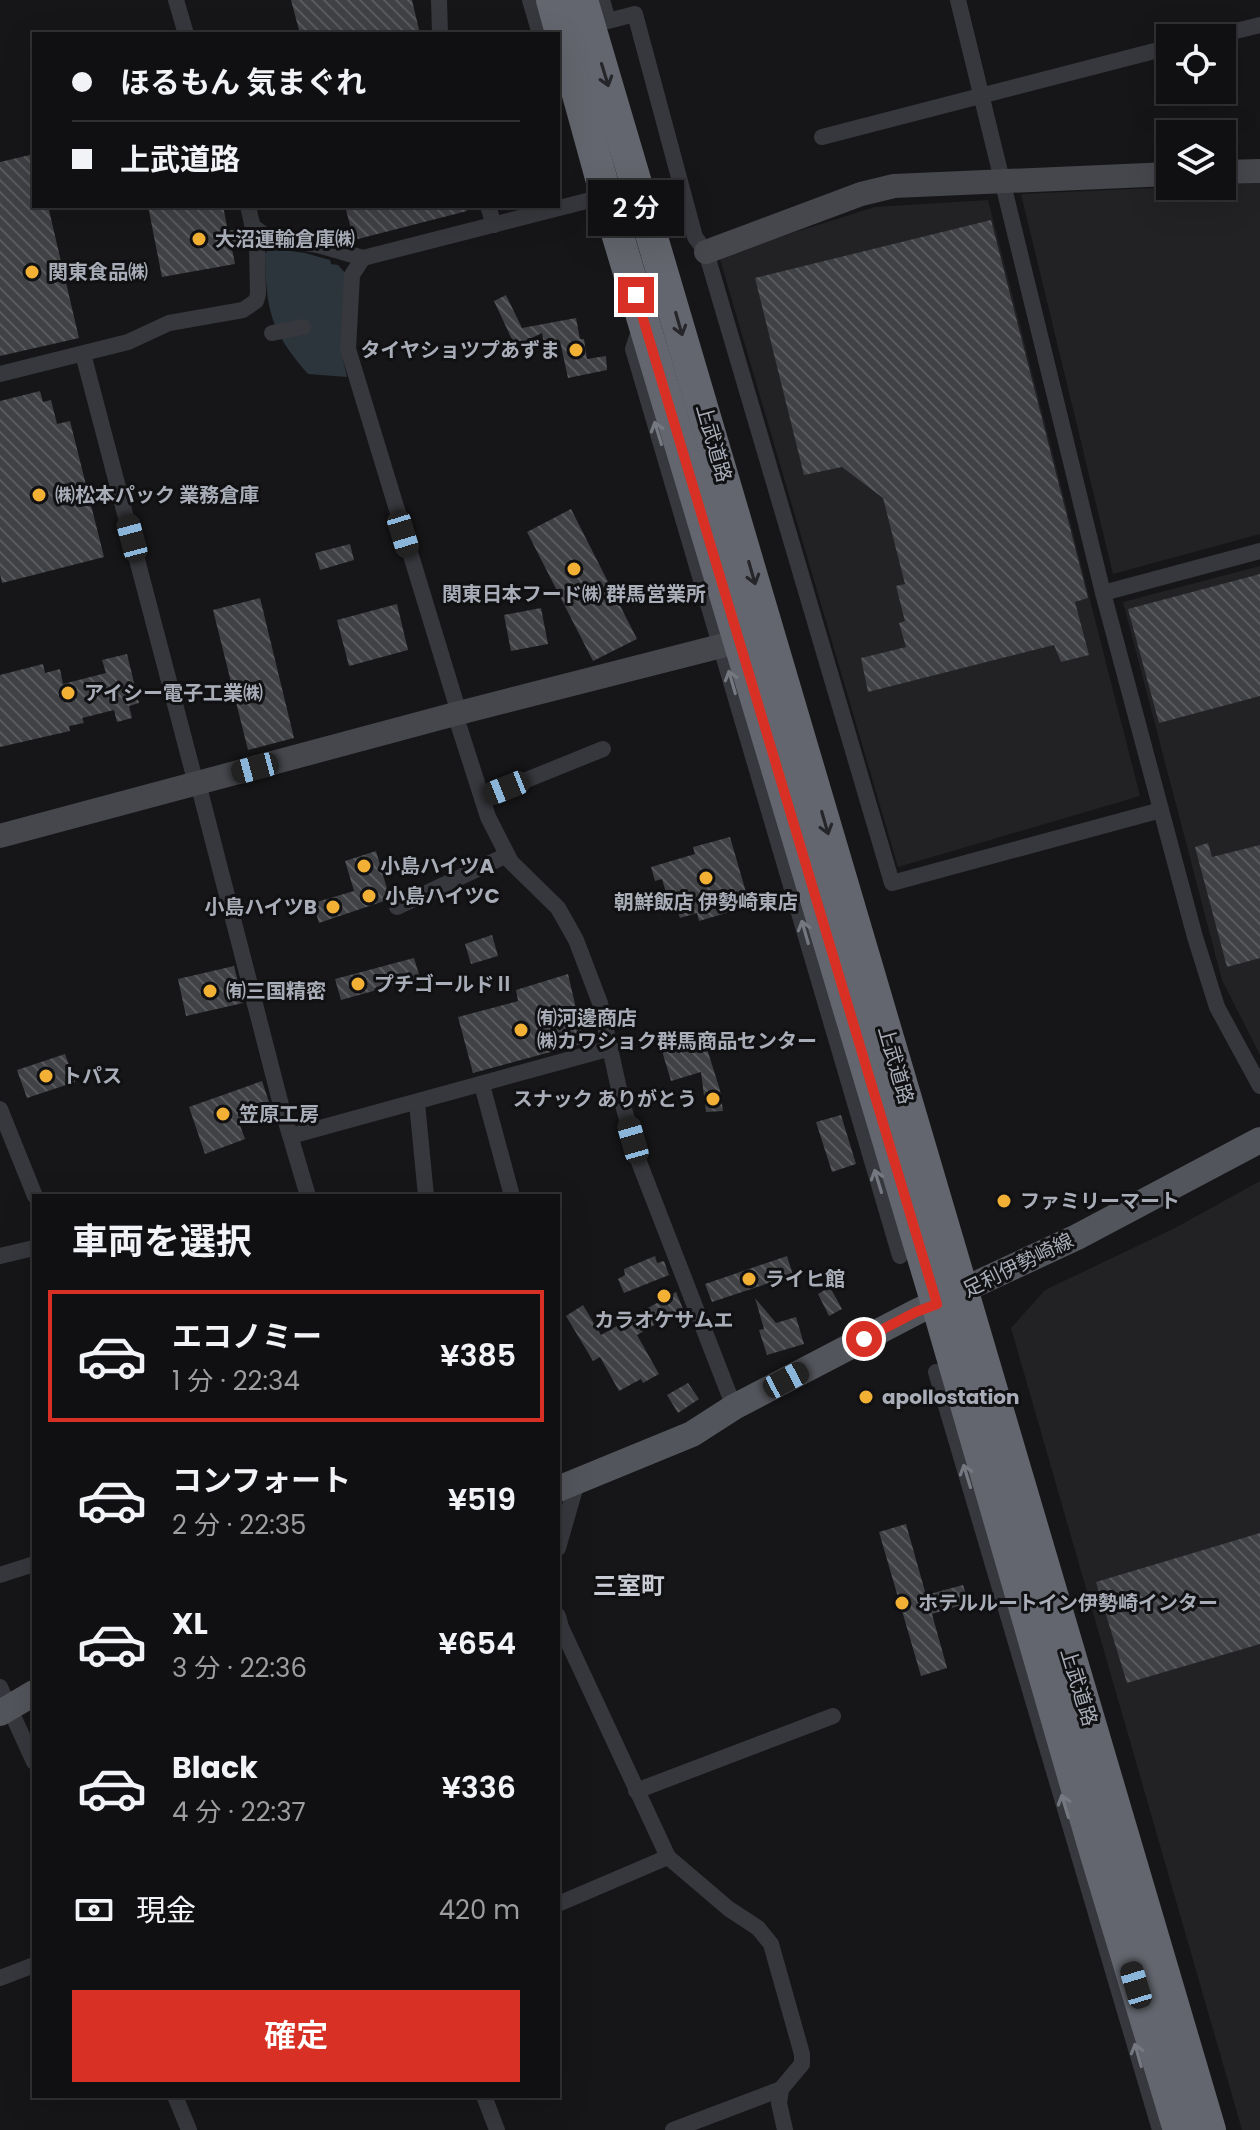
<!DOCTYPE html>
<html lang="ja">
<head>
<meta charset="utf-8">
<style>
  :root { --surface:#101012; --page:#19191b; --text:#f1f3f6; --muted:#9c9d9f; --line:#303032; --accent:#d93025 }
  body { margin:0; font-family:Poppins,"Noto Sans JP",sans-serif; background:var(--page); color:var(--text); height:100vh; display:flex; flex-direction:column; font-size:30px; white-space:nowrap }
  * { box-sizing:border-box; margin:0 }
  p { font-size:26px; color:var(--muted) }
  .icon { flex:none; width:44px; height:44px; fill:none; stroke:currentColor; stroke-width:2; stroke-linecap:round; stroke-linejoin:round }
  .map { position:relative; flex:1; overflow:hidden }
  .side { position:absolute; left:32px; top:1194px; width:528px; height:904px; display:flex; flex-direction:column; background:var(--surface); border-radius:0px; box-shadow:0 8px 32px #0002,0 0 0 2px var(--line) }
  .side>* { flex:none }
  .banner { position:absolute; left:32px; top:32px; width:528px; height:176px; border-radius:0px; box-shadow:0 8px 32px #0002,0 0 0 2px var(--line); display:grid; align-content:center; height:176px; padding:0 40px; background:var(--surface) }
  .buttons { position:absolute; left:1156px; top:24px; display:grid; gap:16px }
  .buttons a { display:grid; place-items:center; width:80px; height:80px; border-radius:0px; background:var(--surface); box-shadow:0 8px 32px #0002,0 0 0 2px var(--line); font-size:40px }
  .end { position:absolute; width:36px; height:36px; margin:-18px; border:10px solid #d93025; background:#fff; box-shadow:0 0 0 4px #fff }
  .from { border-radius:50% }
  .bubble { position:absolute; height:56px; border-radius:0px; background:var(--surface); box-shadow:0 8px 32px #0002,0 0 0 2px var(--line); font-size:26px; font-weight:600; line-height:56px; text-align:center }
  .car { position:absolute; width:24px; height:48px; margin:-24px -12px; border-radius:10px; box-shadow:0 0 6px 2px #0007; background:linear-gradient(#222 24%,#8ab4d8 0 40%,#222 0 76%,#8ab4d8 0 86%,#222 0) }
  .banner b { display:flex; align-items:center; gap:28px; height:76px; font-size:30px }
  .banner b+b { border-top:2px solid var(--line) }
  .banner i { width:20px; height:20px; background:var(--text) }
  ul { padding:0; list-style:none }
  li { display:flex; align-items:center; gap:24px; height:132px; margin:0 16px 12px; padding:0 24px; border:4px solid transparent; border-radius:0px }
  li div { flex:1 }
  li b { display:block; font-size:30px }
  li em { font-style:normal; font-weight:600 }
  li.on { border-color:var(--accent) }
  li>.icon { width:72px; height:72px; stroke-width:1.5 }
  h2 { padding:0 40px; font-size:36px; line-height:96px }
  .pay { display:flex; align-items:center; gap:20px; height:88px; padding:0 40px; font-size:30px }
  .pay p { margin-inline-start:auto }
  .button { display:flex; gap:16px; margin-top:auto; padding:16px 40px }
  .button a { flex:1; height:92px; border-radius:0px; background:var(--accent); color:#fff; font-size:32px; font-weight:600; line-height:92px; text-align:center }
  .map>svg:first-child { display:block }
  .built { fill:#222225 }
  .water { fill:#2c353c }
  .building { fill:url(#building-back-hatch) }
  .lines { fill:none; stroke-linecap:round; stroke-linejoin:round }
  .street { stroke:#37383d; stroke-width:16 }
  .secondary { stroke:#45474d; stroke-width:24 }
  .primary { stroke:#53555c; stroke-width:26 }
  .highway { stroke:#63666e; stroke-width:32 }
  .oneway { stroke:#26262a }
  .oneway2 { stroke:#757881 }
  .route { stroke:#d93025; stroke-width:10 }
  .poi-dot { fill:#f2b134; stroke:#111113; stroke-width:3 }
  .labels { text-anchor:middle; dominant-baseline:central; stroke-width:6; stroke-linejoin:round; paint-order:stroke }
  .poi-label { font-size:20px; font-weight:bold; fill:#a8adb8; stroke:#111113; text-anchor:start }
  .street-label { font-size:20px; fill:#a8adb8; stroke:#111113 }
  .quarter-label { font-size:24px; font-weight:bold; fill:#c9ccd4; stroke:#111113 }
</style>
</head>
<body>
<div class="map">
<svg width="1260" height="2130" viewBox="0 0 1260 2130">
  <defs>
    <pattern id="building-back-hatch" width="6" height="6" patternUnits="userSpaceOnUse" patternTransform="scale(2)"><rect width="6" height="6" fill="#404145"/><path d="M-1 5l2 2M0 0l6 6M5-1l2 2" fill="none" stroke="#595a5e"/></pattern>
  </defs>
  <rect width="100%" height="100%" fill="#161618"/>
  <g class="built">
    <polygon points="1260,183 1260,534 1113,574 1021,194"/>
    <polygon points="988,200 1140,796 898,867 719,256 875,207"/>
    <polygon points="1260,566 1260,1055 1222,980 1123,602"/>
    <polygon points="1260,1181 1260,2130 1242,2130 1011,1328 1045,1290 1175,1228"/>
  </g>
  <path class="water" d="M 271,248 L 305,253 L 330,260 L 331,264 L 338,265 L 346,274 L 341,351 L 347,377 L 308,374 C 270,331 266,309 265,253 Z"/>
  <g class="building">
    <polygon points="291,0 412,0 420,34 300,34"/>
    <polygon points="34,154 34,206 48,206 79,338 0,356 0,162"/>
    <polygon points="148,206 223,206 228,231 242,228 245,246 232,249 235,264 162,277"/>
    <polygon points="345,206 466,206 467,211 354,240"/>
    <polygon points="991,220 1088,598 1075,602 1089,655 1061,662 1054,645 868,692 861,658 906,647 899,623 905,621 896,586 905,584 883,498 842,467 804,475 755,278"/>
    <polygon points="506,295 522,328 576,318 580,339 584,339 587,359 606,356 607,370 568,378 560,341 544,344 542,333 515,346 494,301"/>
    <polygon points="40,391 43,402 51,400 57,424 70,421 104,557 2,583 0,574 0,401"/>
    <polygon points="571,509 637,639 593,661 527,532"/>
    <polygon points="350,544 354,560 320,570 315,553"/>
    <polygon points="1260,574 1260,696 1159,723 1128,609"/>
    <polygon points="260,598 294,738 248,750 213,610"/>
    <polygon points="397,604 408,650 349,666 337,620"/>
    <polygon points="541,608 548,644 511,651 504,615"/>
    <polygon points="127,654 139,703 129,706 132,718 117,722 114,710 82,718 84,723 69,726 70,731 0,747 0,675 43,664 45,673 60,669 63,684 106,673 102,660"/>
    <polygon points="730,837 750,906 699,921 697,913 680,918 678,912 672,913 662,879 655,881 651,867 695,854 693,847"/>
    <polygon points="1208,843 1212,857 1260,845 1260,958 1227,967 1195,847"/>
    <polygon points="376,851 390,899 319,923 313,903 354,891 345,861"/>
    <polygon points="492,935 498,956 471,964 465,944"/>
    <polygon points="414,958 420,978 341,1000 335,979"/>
    <polygon points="234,966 243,1003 186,1016 178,979"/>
    <polygon points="568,974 584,1043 473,1073 458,1017 518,1001 516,990"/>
    <polygon points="701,1030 720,1090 723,1111 706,1112 701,1072 671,1081 659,1041"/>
    <polygon points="65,1054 75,1082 27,1098 17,1070"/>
    <polygon points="262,1081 271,1108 238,1120 245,1139 205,1154 189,1107"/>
    <polygon points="841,1115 856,1164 832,1172 816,1122"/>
    <polygon points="655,1256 657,1263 664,1261 669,1275 624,1293 618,1279 625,1275 624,1269"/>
    <polygon points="787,1256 793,1275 712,1302 705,1284"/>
    <polygon points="830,1287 842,1309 829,1316 818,1294"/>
    <polygon points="676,1292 683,1309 653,1322 654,1325 637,1335 659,1374 643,1383 641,1379 619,1391 600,1357 593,1361 566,1316 583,1305 601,1335"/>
    <polygon points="755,1298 776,1323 796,1317 804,1344 767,1355 759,1330 764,1329"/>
    <polygon points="688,1383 699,1399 678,1413 667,1395"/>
    <polygon points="906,1524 926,1595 963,1585 969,1603 932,1614 947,1668 921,1676 879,1532"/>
    <polygon points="1260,1533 1260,1644 1127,1683 1096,1582"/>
  </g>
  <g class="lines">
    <g class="street">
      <polyline points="176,0 186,34"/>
      <polyline points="439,0 440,34"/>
      <polyline points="530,0 540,34"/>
      <polyline points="602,0 608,21 635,14 695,237 706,252 892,883 1161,810"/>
      <polyline points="958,0 1103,593 1195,937 1217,1007 1260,1086"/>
      <polyline points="1207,38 1260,25"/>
      <polyline points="822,137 1170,47"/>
      <polyline points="488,206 494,225"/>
      <polyline points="255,228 267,237 318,245 363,258 606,196"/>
      <polyline points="363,258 352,275 348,349 459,713"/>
      <polyline points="640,328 633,349 900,1256"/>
      <polyline points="272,333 303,327"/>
      <polyline points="83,354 196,784"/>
      <polyline points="0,374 128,342 169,323 243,310 256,301 258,294 257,246 248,206"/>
      <polyline points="1103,593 1260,551"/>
      <polyline points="455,714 488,817 511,862 558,908 576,940 600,1003 621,1098 639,1162 734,1407"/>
      <polyline points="198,783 281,1105 308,1196"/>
      <polyline points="482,798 603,749"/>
      <polyline points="397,907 507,855"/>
      <polyline points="482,1085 512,1196"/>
      <polyline points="417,1103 426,1196"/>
      <polyline points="0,1109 35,1196"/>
      <polyline points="291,1136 611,1048"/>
      <polyline points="0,1256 34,1248"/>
      <polyline points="936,1372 1160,2130"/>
      <polyline points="558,1548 577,1482"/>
      <polyline points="0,1575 34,1564"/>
      <polyline points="558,1616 561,1627 668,1857 729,1909 758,1928 771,1944 802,2054 802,2064 781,2089 673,2130"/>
      <polyline points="0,1687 34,1762"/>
      <polyline points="636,1791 833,1716"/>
      <polyline points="558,1904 668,1857"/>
      <polyline points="0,1978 34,1965"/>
      <polyline points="781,2089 779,2103 785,2130"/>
      <polyline points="175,2096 189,2130"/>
      <polyline points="484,2096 497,2130"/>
    </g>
    <g class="secondary">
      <polyline points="1222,172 1260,171"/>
      <polyline points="706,252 861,194 894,186 1170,174"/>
      <polyline points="0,836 455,714 721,646"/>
    </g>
    <g class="primary">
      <polyline points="558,1489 692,1434 734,1407 916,1312 1077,1237 1260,1140"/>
      <polyline points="0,1713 34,1693"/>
    </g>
    <g class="highway">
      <polyline points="552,0 606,196 937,1304 1092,1841 1179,2130"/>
      <polyline points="582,0 1210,2130"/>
    </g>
  </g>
  <defs><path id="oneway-shaft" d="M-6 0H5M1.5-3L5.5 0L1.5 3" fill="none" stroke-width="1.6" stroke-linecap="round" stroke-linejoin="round" transform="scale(2)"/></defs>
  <g class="oneway">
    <use href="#oneway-shaft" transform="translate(605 75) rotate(73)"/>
    <use href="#oneway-shaft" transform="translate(679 324) rotate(74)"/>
    <use href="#oneway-shaft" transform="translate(752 573) rotate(74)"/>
    <use href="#oneway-shaft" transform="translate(825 823) rotate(74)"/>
  </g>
  <g class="oneway2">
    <use href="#oneway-shaft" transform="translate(658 433) rotate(-107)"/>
    <use href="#oneway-shaft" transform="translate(732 682) rotate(-106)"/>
    <use href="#oneway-shaft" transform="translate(805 932) rotate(-106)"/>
    <use href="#oneway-shaft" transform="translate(878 1181) rotate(-107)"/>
    <use href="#oneway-shaft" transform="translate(967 1476) rotate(-107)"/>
    <use href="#oneway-shaft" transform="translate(1065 1806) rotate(-107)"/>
    <use href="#oneway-shaft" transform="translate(1138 2055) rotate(-106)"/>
  </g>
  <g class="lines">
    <polyline class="route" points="636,295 937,1304 916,1312 864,1339"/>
  </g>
  <g class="poi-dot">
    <circle cx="199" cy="239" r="8"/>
    <circle cx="32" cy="272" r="8"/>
    <circle cx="576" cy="350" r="8"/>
    <circle cx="39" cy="495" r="8"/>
    <circle cx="574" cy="569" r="8"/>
    <circle cx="68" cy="693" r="8"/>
    <circle cx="364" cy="866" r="8"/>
    <circle cx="706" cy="878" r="8"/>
    <circle cx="369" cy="896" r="8"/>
    <circle cx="333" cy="907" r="8"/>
    <circle cx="358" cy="984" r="8"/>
    <circle cx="210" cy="991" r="8"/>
    <circle cx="521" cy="1030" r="8"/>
    <circle cx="46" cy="1076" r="8"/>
    <circle cx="713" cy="1099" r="8"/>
    <circle cx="223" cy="1114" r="8"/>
    <circle cx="1004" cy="1201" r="8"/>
    <circle cx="749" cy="1279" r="8"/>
    <circle cx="664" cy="1296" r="8"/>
    <circle cx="866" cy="1397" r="8"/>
    <circle cx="902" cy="1603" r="8"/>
  </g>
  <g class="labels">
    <g class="poi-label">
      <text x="215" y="239">大沼運輸倉庫㈱</text>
      <text x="48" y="272">関東食品㈱</text>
      <text x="560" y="350" text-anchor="end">タイヤショツプあずま</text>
      <text x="55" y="495">㈱松本パック 業務倉庫</text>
      <text x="574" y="594" text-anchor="middle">関東日本フード㈱ 群馬営業所</text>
      <text x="84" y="693">アイシー電子工業㈱</text>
      <text x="380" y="866">小島ハイツA</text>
      <text x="385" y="896">小島ハイツC</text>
      <text x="706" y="902" text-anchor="middle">朝鮮飯店 伊勢崎東店</text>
      <text x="317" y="907" text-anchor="end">小島ハイツB</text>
      <text x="374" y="984">プチゴールドⅡ</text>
      <text x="226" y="991">㈲三国精密</text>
      <text x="537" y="1018">㈲河邊商店<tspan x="537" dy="23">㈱カワショク群馬商品センター</tspan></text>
      <text x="62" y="1076">トパス</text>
      <text x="697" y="1099" text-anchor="end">スナック ありがとう</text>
      <text x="239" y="1114">笠原工房</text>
      <text x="1020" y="1201">ファミリーマート</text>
      <text x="765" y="1279">ライヒ館</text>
      <text x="664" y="1320" text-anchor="middle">カラオケサムエ</text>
      <text x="882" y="1397">apollostation</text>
      <text x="918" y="1603">ホテルルートイン伊勢崎インター</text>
    </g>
    <g class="street-label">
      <text transform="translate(714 443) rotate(74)">上武道路</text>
      <text transform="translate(896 1065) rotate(74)">上武道路</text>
      <text transform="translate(1018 1265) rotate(-26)">足利伊勢崎線</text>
      <text transform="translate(1079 1687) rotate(73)">上武道路</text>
    </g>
    <g class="quarter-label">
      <text x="629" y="1585">三室町</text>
    </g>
  </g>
</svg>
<div class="buttons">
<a><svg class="icon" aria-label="locate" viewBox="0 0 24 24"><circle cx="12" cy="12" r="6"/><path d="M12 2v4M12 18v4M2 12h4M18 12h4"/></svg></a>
<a><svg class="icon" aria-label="layers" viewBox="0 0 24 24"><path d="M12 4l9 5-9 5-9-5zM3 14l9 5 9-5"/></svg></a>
</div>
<i class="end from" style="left:864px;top:1339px"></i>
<i class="end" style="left:636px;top:295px"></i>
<div class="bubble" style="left:588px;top:180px;width:96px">2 分</div>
<i class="car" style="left:403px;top:534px;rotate:163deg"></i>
<i class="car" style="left:132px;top:538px;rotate:345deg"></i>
<i class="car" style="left:255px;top:768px;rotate:255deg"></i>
<i class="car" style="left:506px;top:788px;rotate:248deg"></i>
<i class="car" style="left:633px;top:1140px;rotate:344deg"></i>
<i class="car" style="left:786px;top:1380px;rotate:62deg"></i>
<i class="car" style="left:1136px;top:1985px;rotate:343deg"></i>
<div class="banner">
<b><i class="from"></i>ほるもん 気まぐれ</b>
<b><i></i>上武道路</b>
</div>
<section class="side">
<h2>車両を選択</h2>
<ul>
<li class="on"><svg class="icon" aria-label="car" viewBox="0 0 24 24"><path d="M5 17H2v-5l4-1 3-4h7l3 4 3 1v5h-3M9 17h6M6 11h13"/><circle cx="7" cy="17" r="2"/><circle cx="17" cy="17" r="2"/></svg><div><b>エコノミー</b><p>1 分 · 22:34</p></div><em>¥385</em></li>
<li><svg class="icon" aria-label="car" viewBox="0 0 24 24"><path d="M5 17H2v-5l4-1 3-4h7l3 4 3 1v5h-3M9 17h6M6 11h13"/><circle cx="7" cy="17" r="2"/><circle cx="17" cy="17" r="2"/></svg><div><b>コンフォート</b><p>2 分 · 22:35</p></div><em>¥519</em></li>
<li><svg class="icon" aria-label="car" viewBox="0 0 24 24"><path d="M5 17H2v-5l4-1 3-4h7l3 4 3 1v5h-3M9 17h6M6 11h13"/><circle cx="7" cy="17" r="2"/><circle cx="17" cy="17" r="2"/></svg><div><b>XL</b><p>3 分 · 22:36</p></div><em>¥654</em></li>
<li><svg class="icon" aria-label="car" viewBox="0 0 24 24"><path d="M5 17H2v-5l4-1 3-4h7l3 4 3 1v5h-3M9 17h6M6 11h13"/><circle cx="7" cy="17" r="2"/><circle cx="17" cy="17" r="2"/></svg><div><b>Black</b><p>4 分 · 22:37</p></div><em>¥336</em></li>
</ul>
<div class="pay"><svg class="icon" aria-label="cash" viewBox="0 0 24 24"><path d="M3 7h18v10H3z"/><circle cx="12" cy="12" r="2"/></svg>現金<p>420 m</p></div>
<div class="button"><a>確定</a></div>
</section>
</div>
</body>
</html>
